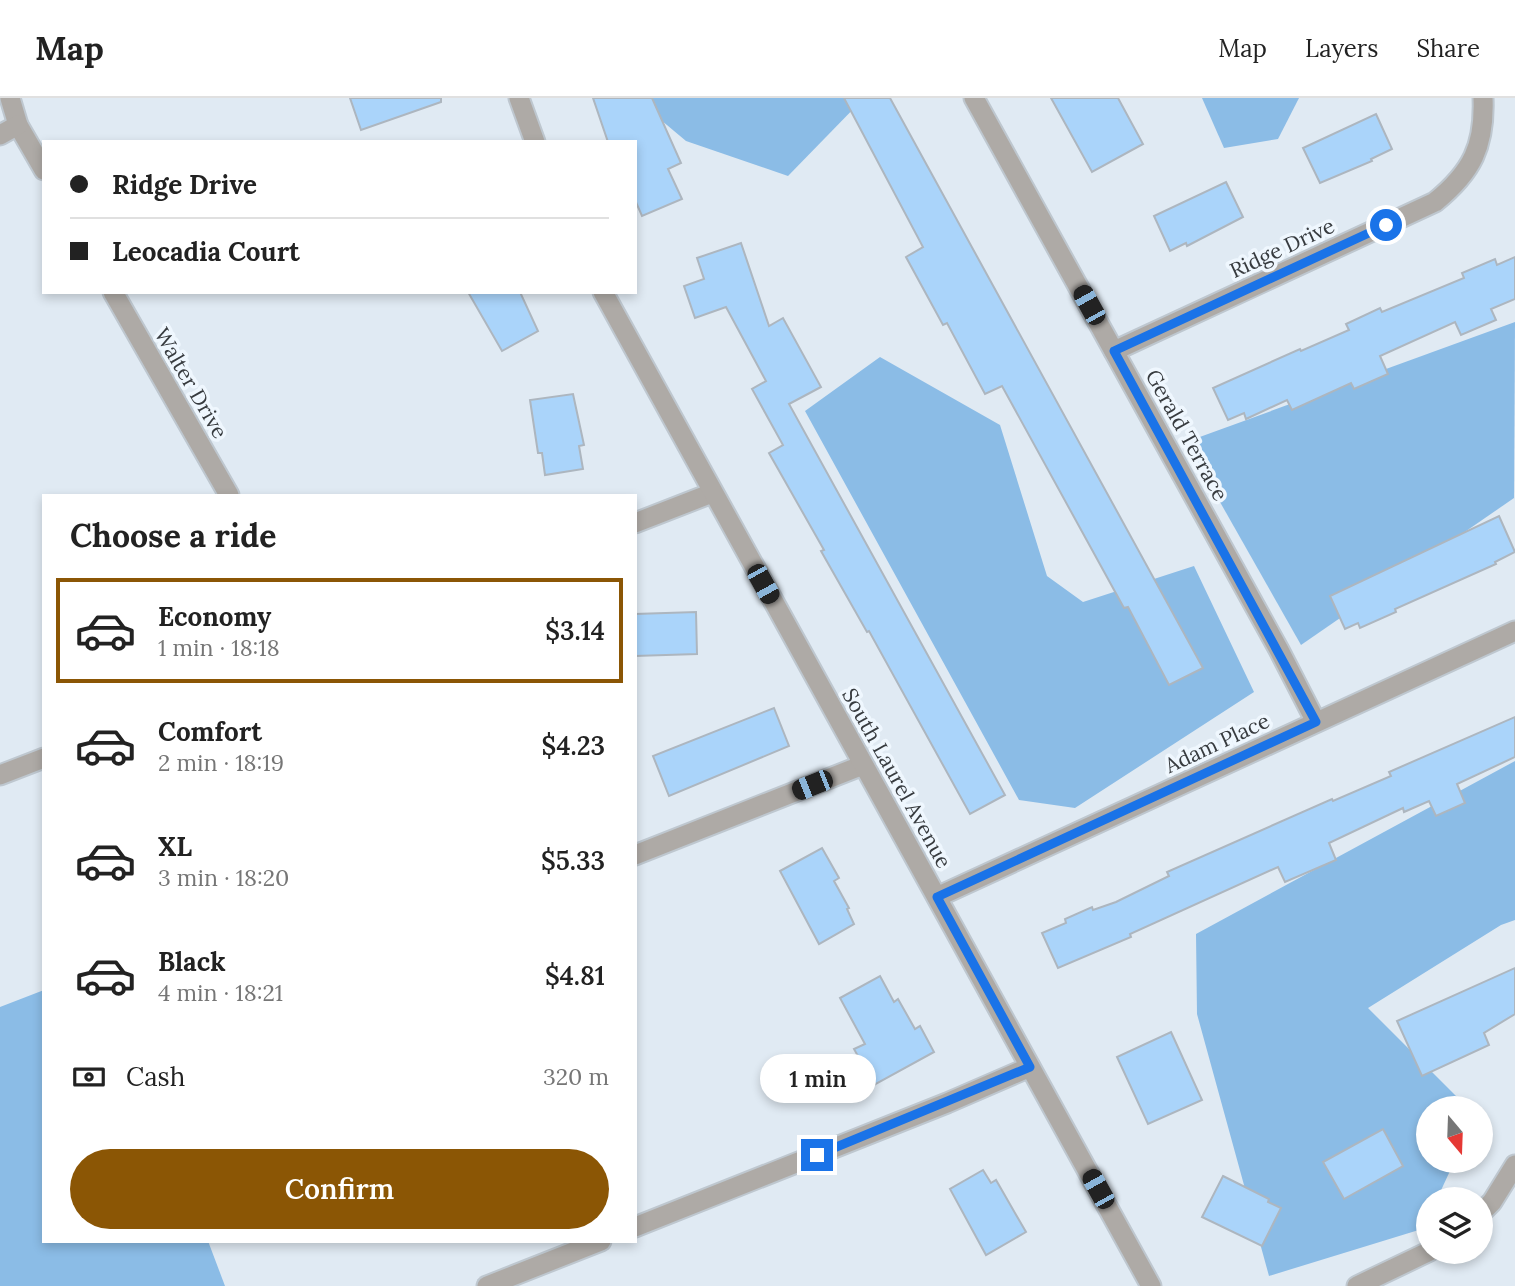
<!DOCTYPE html>
<html lang="en">
<head>
<meta charset="utf-8">
<style>
  :root { --surface:#fff; --page:#f6f6f6; --text:#222; --muted:#767676; --line:#e0e0e0; --accent:#8b5605 }
  body { margin:0; font-family:Lora,serif; background:var(--page); color:var(--text); height:100vh; display:flex; flex-direction:column; font-size:26px; white-space:nowrap }
  * { box-sizing:border-box; margin:0 }
  p { font-size:23px; color:var(--muted) }
  .icon { flex:none; width:38px; height:38px; fill:none; stroke:currentColor; stroke-width:2; stroke-linecap:round; stroke-linejoin:round }
  .map { position:relative; flex:1; overflow:hidden }
  .details { position:absolute; left:42px; top:396px; width:595px; height:749px; display:flex; flex-direction:column; background:var(--surface); border-radius:0px; box-shadow:0 4px 10px #0003 }
  .details>* { flex:none }
  .top-card { position:absolute; left:42px; top:42px; width:595px; height:154px; border-radius:0px; box-shadow:0 4px 10px #0003; display:grid; align-content:center; height:154px; padding:0 28px; background:var(--surface) }
  .needle { width:46px; rotate:161deg }
  .fabs { position:absolute; left:1416px; top:998px; display:grid; gap:14px }
  .fabs a { display:grid; place-items:center; width:77px; height:77px; border-radius:50%; background:var(--surface); box-shadow:0 4px 10px #0003; font-size:35px }
  .end { position:absolute; width:32px; height:32px; margin:-16px; border:9px solid #1a73e8; background:#fff; box-shadow:0 0 0 4px #fff }
  .from { border-radius:50% }
  .bubble { position:absolute; height:49px; border-radius:24px; background:var(--surface); box-shadow:0 4px 10px #0003; font-size:23px; font-weight:600; line-height:49px; text-align:center }
  .car { position:absolute; width:21px; height:42px; margin:-21px -10px; border-radius:9px; box-shadow:0 0 5px 2px #0007; background:linear-gradient(#222 24%,#8ab4d8 0 40%,#222 0 76%,#8ab4d8 0 86%,#222 0) }
  .top-card b { display:flex; align-items:center; gap:24px; height:66px; font-size:26px }
  .top-card b+b { border-top:2px solid var(--line) }
  .top-card i { width:18px; height:18px; background:var(--text) }
  ul { padding:0; list-style:none }
  li { display:flex; align-items:center; gap:21px; height:105px; margin:0 14px 10px; padding:0 14px; border:4px solid transparent; border-radius:0px }
  li div { flex:1 }
  li b { display:block; font-size:26px }
  li em { font-style:normal; font-weight:600 }
  li.active { border-color:var(--accent) }
  li>.icon { width:63px; height:63px; stroke-width:1.5 }
  h2 { padding:0 28px; font-size:32px; line-height:84px }
  .pay { display:flex; align-items:center; gap:18px; height:77px; padding:0 28px; font-size:26px }
  .pay p { margin-inline-start:auto }
  .button { display:flex; gap:14px; margin-top:auto; padding:14px 28px }
  .button a { flex:1; height:80px; border-radius:42px; background:var(--accent); color:#fff; font-size:28px; font-weight:600; line-height:80px; text-align:center }
  header { display:flex; align-items:center; gap:42px; box-sizing:border-box; height:98px; padding:0 35px; background:var(--surface); border-bottom:2px solid var(--line) }
  header strong { font-size:33px }
  nav { display:flex; gap:38px; margin-inline-start:auto; font-size:24px }
  .map>svg:first-child { display:block }
  .green { fill:#8bbce6 }
  .building { fill:#aad4fa; stroke:#adb6bf; stroke-width:2 }
  .lines { fill:none; stroke-linecap:round; stroke-linejoin:round }
  .minor-casing { stroke:#bec7cf; stroke-width:23 }
  .tertiary-casing { stroke:#bec7cf; stroke-width:23 }
  .minor { stroke:#aeaaa6; stroke-width:19 }
  .tertiary { stroke:#aeaaa6; stroke-width:19 }
  .route { stroke:#1a73e8; stroke-width:9 }
  .labels { text-anchor:middle; dominant-baseline:central; stroke-width:7; stroke-linejoin:round; paint-order:stroke }
  .street-label { font-size:21px; fill:#373b3f; stroke:#eff7fe }
</style>
</head>
<body>
<header>
<strong>Map</strong>
<nav><a>Map</a><a>Layers</a><a>Share</a></nav>
</header>
<div class="map">
<svg width="1515" height="1188" viewBox="0 0 1515 1188">
  <rect width="100%" height="100%" fill="#e0eaf3"/>
  <g class="green">
    <polygon points="649,0 864,0 788,78 686,43 649,12"/>
    <polygon points="1202,0 1299,0 1278,41 1224,50"/>
    <polygon points="1515,224 1514,400 1301,547 1186,344"/>
    <polygon points="880,259 1000,327 1047,478 1083,504 1194,468 1254,594 1075,710 1019,702 805,313"/>
    <polygon points="1515,663 1515,822 1501,827 1368,910 1468,1010 1428,1010 1428,1062 1455,1062 1437,1101 1428,1101 1428,1119 1422,1131 1269,1178 1197,916 1196,836"/>
    <polygon points="44,892 44,1143 208,1143 225,1188 0,1188 0,909"/>
  </g>
  <g class="building">
    <polygon points="350,0 441,0 441,4 361,32"/>
    <polygon points="593,0 652,0 681,65 668,71 682,101 642,118 635,102 635,44 608,44"/>
    <polygon points="844,0 890,0 1203,570 1169,587 1128,509 1124,510 1002,288 985,296 947,225 943,227 906,159 923,149"/>
    <polygon points="1051,0 1118,0 1143,46 1092,74"/>
    <polygon points="1376,16 1392,51 1371,61 1372,63 1320,85 1303,50"/>
    <polygon points="1226,84 1243,119 1187,148 1186,145 1170,153 1154,118"/>
    <polygon points="741,145 769,228 783,220 821,289 789,306 1005,697 970,716 869,533 867,534 821,453 824,452 769,355 783,347 752,291 766,283 726,209 695,220 684,188 704,181 697,160"/>
    <polygon points="1515,159 1515,201 1491,211 1496,222 1461,237 1455,224 1380,258 1388,276 1354,291 1351,285 1292,312 1287,302 1246,321 1244,315 1228,322 1213,290 1300,251 1301,253 1349,232 1346,226 1380,210 1382,214 1464,180 1462,175 1495,161 1497,167"/>
    <polygon points="468,194 520,194 538,233 502,253"/>
    <polygon points="573,296 584,347 579,348 583,371 545,377 542,355 538,355 530,302"/>
    <polygon points="1499,418 1515,454 1495,464 1496,466 1395,511 1396,514 1360,530 1358,525 1345,531 1330,498"/>
    <polygon points="696,514 697,556 635,558 635,516"/>
    <polygon points="774,610 789,648 669,698 653,658"/>
    <polygon points="1515,619 1515,659 1457,686 1465,705 1436,718 1429,703 1404,714 1403,710 1329,745 1336,762 1285,784 1278,769 1130,836 1131,839 1058,870 1042,835 1066,825 1065,821 1092,809 1093,812 1116,804 1169,778 1167,774 1332,701 1333,703 1391,678 1389,674"/>
    <polygon points="822,750 839,780 834,783 849,810 847,811 854,826 819,846 780,773"/>
    <polygon points="1515,870 1515,916 1484,935 1489,947 1422,978 1397,923"/>
    <polygon points="880,878 894,904 898,901 915,931 920,928 934,954 874,987 854,951 865,946 840,900"/>
    <polygon points="1171,934 1202,1002 1148,1026 1117,959"/>
    <polygon points="1383,1031 1403,1068 1344,1101 1323,1064"/>
    <polygon points="983,1072 991,1085 996,1082 1026,1134 986,1157 950,1091"/>
    <polygon points="1223,1078 1269,1101 1268,1104 1281,1110 1262,1148 1202,1119"/>
  </g>
  <g class="lines">
    <defs>
      <g id="minor">
        <polyline points="10,0 18,27 44,72"/>
        <polyline points="974,0 1279,552 1316,624"/>
        <polyline points="0,37 18,27"/>
        <polyline points="113,194 229,397"/>
        <path d="M 1114,253 L 1435,104 C 1472,74 1485,48 1483,0"/>
        <polyline points="635,425 712,395"/>
        <polyline points="0,677 44,660"/>
        <polyline points="635,757 863,667"/>
        <polyline points="937,799 1515,533"/>
        <polyline points="1480,1116 1492,1104 1515,1067"/>
        <polyline points="635,1129 947,1005 1030,969"/>
        <polyline points="487,1188 601,1143"/>
        <polyline points="1357,1188 1430,1153"/>
      </g>
      <g id="tertiary">
        <polyline points="519,0 535,44"/>
        <polyline points="603,194 1151,1188"/>
      </g>
    </defs>
    <use href="#minor" class="minor-casing"/>
    <use href="#tertiary" class="tertiary-casing"/>
    <use href="#minor" class="minor"/>
    <use href="#tertiary" class="tertiary"/>
  </g>
  <g class="lines">
    <polyline class="route" points="817,1057 1030,969 937,799 1316,624 1114,253 1386,127"/>
  </g>
  <g class="labels">
    <g class="street-label">
      <text transform="translate(1282 150) rotate(-25)">Ridge Drive</text>
      <text transform="translate(191 285) rotate(60)">Walter Drive</text>
      <text transform="translate(1187 337) rotate(61)">Gerald Terrace</text>
      <text transform="translate(1217 645) rotate(-25)">Adam Place</text>
      <text transform="translate(897 680) rotate(61)">South Laurel Avenue</text>
    </g>
  </g>
</svg>
<div class="fabs">
<a><svg class="needle" viewBox="-14 -14 28 28"><path d="M0-13l5 13h-10z" fill="#e53935"/><path d="M0 13l5-13h-10z" fill="#767676"/></svg></a>
<a><svg class="icon" aria-label="layers" viewBox="0 0 24 24"><path d="M12 4l9 5-9 5-9-5zM3 14l9 5 9-5"/></svg></a>
</div>
<i class="end from" style="left:1386px;top:127px"></i>
<i class="end" style="left:817px;top:1057px"></i>
<div class="bubble" style="left:760px;top:956px;width:116px">1 min</div>
<i class="car" style="left:1089px;top:207px;rotate:331deg"></i>
<i class="car" style="left:763px;top:486px;rotate:151deg"></i>
<i class="car" style="left:812px;top:687px;rotate:248deg"></i>
<i class="car" style="left:1098px;top:1091px;rotate:331deg"></i>
<div class="top-card">
<b><i class="from"></i>Ridge Drive</b>
<b><i></i>Leocadia Court</b>
</div>
<section class="details">
<h2>Choose a ride</h2>
<ul>
<li class="active"><svg class="icon" aria-label="car" viewBox="0 0 24 24"><path d="M5 17H2v-5l4-1 3-4h7l3 4 3 1v5h-3M9 17h6M6 11h13"/><circle cx="7" cy="17" r="2"/><circle cx="17" cy="17" r="2"/></svg><div><b>Economy</b><p>1 min · 18:18</p></div><em>$3.14</em></li>
<li><svg class="icon" aria-label="car" viewBox="0 0 24 24"><path d="M5 17H2v-5l4-1 3-4h7l3 4 3 1v5h-3M9 17h6M6 11h13"/><circle cx="7" cy="17" r="2"/><circle cx="17" cy="17" r="2"/></svg><div><b>Comfort</b><p>2 min · 18:19</p></div><em>$4.23</em></li>
<li><svg class="icon" aria-label="car" viewBox="0 0 24 24"><path d="M5 17H2v-5l4-1 3-4h7l3 4 3 1v5h-3M9 17h6M6 11h13"/><circle cx="7" cy="17" r="2"/><circle cx="17" cy="17" r="2"/></svg><div><b>XL</b><p>3 min · 18:20</p></div><em>$5.33</em></li>
<li><svg class="icon" aria-label="car" viewBox="0 0 24 24"><path d="M5 17H2v-5l4-1 3-4h7l3 4 3 1v5h-3M9 17h6M6 11h13"/><circle cx="7" cy="17" r="2"/><circle cx="17" cy="17" r="2"/></svg><div><b>Black</b><p>4 min · 18:21</p></div><em>$4.81</em></li>
</ul>
<div class="pay"><svg class="icon" aria-label="cash" viewBox="0 0 24 24"><path d="M3 7h18v10H3z"/><circle cx="12" cy="12" r="2"/></svg>Cash<p>320 m</p></div>
<div class="button"><a>Confirm</a></div>
</section>
</div>
</body>
</html>
